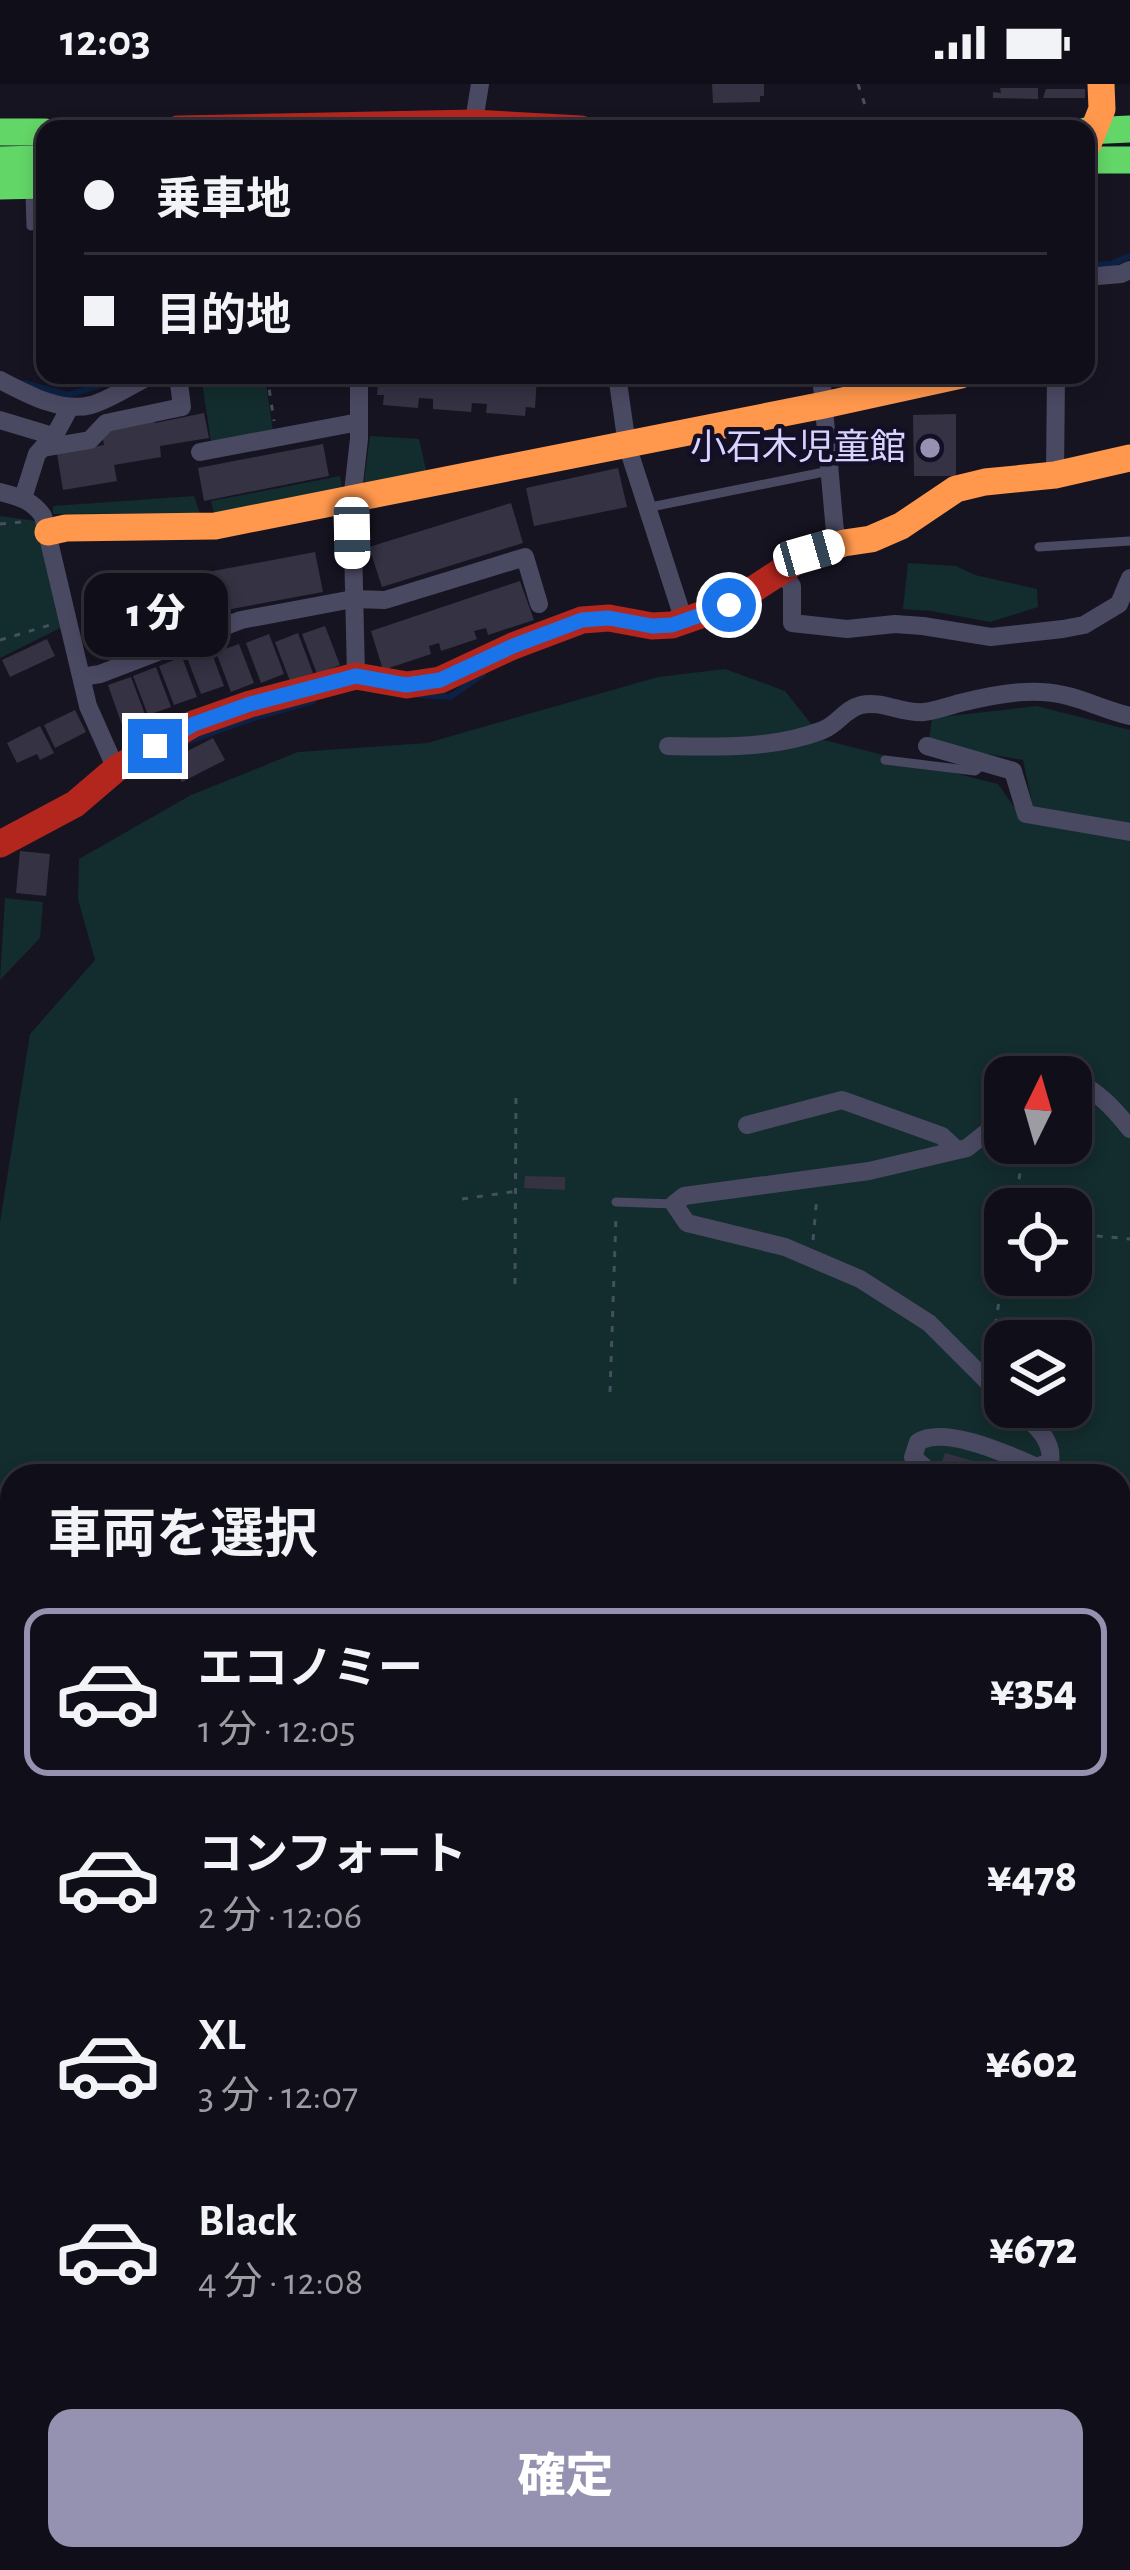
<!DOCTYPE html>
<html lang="ja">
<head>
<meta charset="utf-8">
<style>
  :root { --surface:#100f19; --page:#1e1d26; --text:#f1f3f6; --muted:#9c9ca2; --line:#302f38; --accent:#9591b1 }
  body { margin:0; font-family:"Alegreya Sans","Noto Sans JP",sans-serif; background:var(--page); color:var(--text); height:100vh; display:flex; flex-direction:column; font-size:45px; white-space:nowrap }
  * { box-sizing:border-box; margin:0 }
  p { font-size:39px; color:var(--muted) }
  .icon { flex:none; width:66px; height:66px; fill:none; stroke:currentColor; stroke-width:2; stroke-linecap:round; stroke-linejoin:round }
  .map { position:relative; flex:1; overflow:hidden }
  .side { position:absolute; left:0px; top:1380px; width:1131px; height:1107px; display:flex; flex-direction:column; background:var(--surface); border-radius:36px 36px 0 0; box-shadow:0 6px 18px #0003,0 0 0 3px var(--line) }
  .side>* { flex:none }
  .banner { position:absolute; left:36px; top:36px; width:1059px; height:264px; border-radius:24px; box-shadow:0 6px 18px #0003,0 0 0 3px var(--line); display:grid; align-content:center; height:264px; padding:0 48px; background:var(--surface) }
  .needle { width:78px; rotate:5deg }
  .fabs { position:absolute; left:984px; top:972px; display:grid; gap:24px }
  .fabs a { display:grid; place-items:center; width:108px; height:108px; border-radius:24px; background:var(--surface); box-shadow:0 6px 18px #0003,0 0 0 3px var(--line); font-size:60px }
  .end { position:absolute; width:54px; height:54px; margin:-27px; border:15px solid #1a73e8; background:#fff; box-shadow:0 0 0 6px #fff }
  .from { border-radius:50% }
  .bubble { position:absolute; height:84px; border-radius:24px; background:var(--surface); box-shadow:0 6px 18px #0003,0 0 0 3px var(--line); font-size:39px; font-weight:800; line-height:84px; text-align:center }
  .car { position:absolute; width:36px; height:72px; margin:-36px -18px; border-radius:15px; box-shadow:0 0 9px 3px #0007; background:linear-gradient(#fff 24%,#345 0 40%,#fff 0 76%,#345 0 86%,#fff 0) }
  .banner b { display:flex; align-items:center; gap:42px; height:114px; font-size:45px }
  .banner b+b { border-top:3px solid var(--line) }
  .banner i { width:30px; height:30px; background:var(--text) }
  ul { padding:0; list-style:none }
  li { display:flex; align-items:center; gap:36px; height:168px; margin:0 24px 18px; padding:0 24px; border:6px solid transparent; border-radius:24px }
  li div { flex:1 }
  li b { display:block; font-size:45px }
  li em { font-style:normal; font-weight:800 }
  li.current { border-color:var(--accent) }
  li>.icon { width:108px; height:108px; stroke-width:1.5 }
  h2 { padding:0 48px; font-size:54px; line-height:144px }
  .action { display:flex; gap:24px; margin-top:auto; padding:24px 48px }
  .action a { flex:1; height:138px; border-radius:24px; background:var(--accent); color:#fff; font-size:48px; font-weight:800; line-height:138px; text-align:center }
  .status { display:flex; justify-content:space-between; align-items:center; height:84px; padding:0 60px; background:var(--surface); direction:ltr }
  .status svg { height:33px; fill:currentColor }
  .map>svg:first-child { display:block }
  .green { fill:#132c2d; fill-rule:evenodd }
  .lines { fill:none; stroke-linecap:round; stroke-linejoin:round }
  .stream { stroke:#0d2144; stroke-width:6 }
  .building { fill:#343243 }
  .path { stroke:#44505f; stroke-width:3; stroke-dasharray:6 9; stroke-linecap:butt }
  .lane { stroke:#4a4962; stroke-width:9 }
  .street { stroke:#4a4962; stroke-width:18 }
  .fast { stroke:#63d668; stroke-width:27 }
  .slow { stroke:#ff974d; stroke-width:27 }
  .jam { stroke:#b3261e; stroke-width:27 }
  .fast-bridge { stroke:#63d668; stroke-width:27 }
  .route { stroke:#1a73e8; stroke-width:15 }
  .poi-dot { fill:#9591b1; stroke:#130f26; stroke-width:4.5 }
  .labels { text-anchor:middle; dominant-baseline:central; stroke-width:9; stroke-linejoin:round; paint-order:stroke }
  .poi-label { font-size:36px; fill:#d9d4ff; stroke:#130f26; text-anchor:end }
</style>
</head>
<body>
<div class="status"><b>12:03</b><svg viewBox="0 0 49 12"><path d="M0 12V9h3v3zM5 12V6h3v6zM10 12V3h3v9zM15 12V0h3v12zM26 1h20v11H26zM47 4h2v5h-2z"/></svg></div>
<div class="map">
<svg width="1130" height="2486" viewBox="0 0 1130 2486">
  <rect width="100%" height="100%" fill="#161421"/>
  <g class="green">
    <polygon points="201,291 265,293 273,347 211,358"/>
    <polygon points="370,352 419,355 427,390 366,405 364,397"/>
    <polygon points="340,392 342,405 214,430 211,417"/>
    <polygon points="194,412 200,429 53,430 53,422"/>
    <polygon points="0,432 36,437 62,543 0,574"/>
    <polygon points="908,479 956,482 975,491 1037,505 1038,523 990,538 931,527 903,525"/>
    <path d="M 725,585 L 785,607 L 824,656 L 998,700 L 1020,731 L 1130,755 L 1130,2486 L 166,2486 L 159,2475 L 1119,2475 L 1119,1392 L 12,1392 L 12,1482 L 0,1444 L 0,1138 L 30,950 L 95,876 L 78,815 L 79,775 L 191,711 L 298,668 L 427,659 L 658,593 ZM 1005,993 L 1071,993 L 1071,1059 L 1005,1059 ZM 1005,1125 L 1071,1125 L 1071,1191 L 1005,1191 ZM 1005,1257 L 1071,1257 L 1071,1323 L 1005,1323 Z"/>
    <polygon points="1037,622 1130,646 1130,741 1033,724 1023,676 965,666 929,656 932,634"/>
    <polygon points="5,814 43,818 40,854 0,896"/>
    <polygon points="12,1797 12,2202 11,2204 0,2160 0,1801"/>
  </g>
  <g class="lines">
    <g class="stream">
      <polyline points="1086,181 1111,180 1130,172"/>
      <polyline points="24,299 68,311 101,301 123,291"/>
      <polyline points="419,611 450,613 483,590"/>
      <polyline points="189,657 257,633 313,617"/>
    </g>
  </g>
  <g class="building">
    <polygon points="712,0 764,0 764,12 760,12 760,18 713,19"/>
    <polygon points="1000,4 1038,4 1038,15 993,14 993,8 1001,9"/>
    <polygon points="1046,5 1085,5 1085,14 1043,14"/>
    <polygon points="34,159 45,159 45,215 36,215"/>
    <polygon points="379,291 537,292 535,324 526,323 525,332 486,329 487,320 472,319 471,328 433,325 433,315 419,314 418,324 383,321 384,311 377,311"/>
    <polygon points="204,329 209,354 160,362 161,373 114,381 117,397 63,406 57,370 104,361 102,350 105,344 155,336 155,339"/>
    <polygon points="956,330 956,392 914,392 913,331"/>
    <polygon points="323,360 329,392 204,417 198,384"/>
    <polygon points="618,384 627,423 534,442 526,404"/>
    <polygon points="511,419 523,459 382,503 369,463"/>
    <polygon points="315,468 323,508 97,550 90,510"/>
    <polygon points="520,497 534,536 488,551 486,544 474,547 477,555 441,567 439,559 429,562 431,570 383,586 371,547"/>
    <polygon points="325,542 340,581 317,590 302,550"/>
    <polygon points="298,549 313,589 290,597 275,558"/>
    <polygon points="269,550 284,590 261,599 246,559"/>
    <polygon points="47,555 55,572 10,593 2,576"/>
    <polygon points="239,560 254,599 231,608 216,568"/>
    <polygon points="209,562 224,602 201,610 186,571"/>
    <polygon points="182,573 197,613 174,621 159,582"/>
    <polygon points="156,583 171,623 148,631 133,592"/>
    <polygon points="131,593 146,633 122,641 108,601"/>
    <polygon points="75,626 86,648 55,664 44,641"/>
    <polygon points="40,642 54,669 40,676 37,670 17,679 7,659"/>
    <polygon points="213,654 225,676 182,698 170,676"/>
    <polygon points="20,767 50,770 46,812 16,809"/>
    <polygon points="525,1092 565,1093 565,1106 524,1104"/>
    <polygon points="945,1369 980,1379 976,1392 941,1381"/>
    <polygon points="12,2316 12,2365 0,2371 0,2322"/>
    <polygon points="12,2371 12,2417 0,2394 0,2377"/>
  </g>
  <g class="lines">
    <g class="path">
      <polyline points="858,0 866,24"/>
      <polyline points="267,291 274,337"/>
      <polyline points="0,440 22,438"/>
      <polyline points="0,556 50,541"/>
      <polyline points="462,1115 518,1107"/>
      <polyline points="1015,1125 1024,1059"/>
      <polyline points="1071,1154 1075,1155 1076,1150 1130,1155"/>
      <polyline points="813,1156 817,1112"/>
      <polyline points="515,1200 516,1008"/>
      <polyline points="984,1265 991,1263 993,1257 1005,1177"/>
      <polyline points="610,1308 616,1132"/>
    </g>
    <g class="lane">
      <polyline points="30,107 31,142"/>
      <polyline points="646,424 829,387"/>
      <polyline points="1039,463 1130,457"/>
      <polyline points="885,676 975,687 984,680"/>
      <polyline points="616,1118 674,1120"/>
      <polyline points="0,1780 3,1779"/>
    </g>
    <g class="street">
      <polyline points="473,43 480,0"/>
      <polyline points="1086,193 1121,190 1130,186"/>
      <polyline points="617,291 627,361 684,537"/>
      <polyline points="821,291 835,448 844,459"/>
      <path d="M 0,296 C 27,310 61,329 91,321 C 112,315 132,300 152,291"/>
      <polyline points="0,336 53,352"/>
      <polyline points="43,364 90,356 106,339 182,323 178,291"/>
      <polyline points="200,368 359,338"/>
      <polyline points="1055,391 1056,291"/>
      <path d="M 0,408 C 19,413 32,416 43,432 L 88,622 L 116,685"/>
      <polyline points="23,414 37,370 56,349 69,325"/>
      <polyline points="782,488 792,502 792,539 847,545 895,540 923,542 991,553 1063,545 1084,541 1119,520 1130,494"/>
      <polyline points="356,592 352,417 359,355 359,291"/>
      <polyline points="82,593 100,590 241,536 353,515 385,516 525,473 539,520"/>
      <path d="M 668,662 C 720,663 774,665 823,646 C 838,640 845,625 861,621 C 882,616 902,630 924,628 C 936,627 948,622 960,619 C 984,613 1016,606 1042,608 C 1073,609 1100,625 1130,632"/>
      <polyline points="927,662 1013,687 1026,730 1130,748"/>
      <polyline points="1045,993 1057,990 1069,993"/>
      <path d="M 1071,994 C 1096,1006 1113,1023 1130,1045"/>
      <polyline points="1005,1026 987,1048 967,1064 869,1087 684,1112 674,1120 687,1139 785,1163 860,1195 929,1239 1005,1315"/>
      <polyline points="747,1041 842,1016 942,1052 957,1066"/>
      <path d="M 934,1392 L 913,1373 L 918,1358 C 945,1341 1009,1371 1037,1383 L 1050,1378 C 1054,1354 1031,1338 1015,1323"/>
      <polyline points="1119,1494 1130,1496"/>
      <polyline points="0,2462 12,2454"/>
    </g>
    <g class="fast">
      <polyline points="1086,47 1130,45"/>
      <polyline points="0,48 45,48"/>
      <polyline points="1086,76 1130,76"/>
      <polyline points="0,102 45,101"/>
      <polyline points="151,2475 156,2486"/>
    </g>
    <g class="slow">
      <polyline points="1088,60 1102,25 1101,0"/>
      <polyline points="48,448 66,444 215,442 824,321 961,291"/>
      <polyline points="803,473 844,459 871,455 901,442 956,405 985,398 1055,391 1130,374"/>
      <polyline points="0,2219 12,2225"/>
    </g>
    <g class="jam">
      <polyline points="178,45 474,39 581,45"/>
      <polyline points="0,760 75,720 116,685 193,640 250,620 356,592 407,601 440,596 513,562 582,536 609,534 652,542 672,541 729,521 803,473"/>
    </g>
    <polyline class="fast-bridge" points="0,76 41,75"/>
  </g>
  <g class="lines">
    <polyline class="route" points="155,662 194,640 250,620 356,592 406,601 440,596 513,562 582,536 609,534 652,542 672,541 729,521"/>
  </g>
  <circle class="poi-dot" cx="930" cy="364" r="12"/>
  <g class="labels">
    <g class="poi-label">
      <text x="906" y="364">小石木児童館</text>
    </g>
  </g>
</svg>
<div class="fabs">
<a><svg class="needle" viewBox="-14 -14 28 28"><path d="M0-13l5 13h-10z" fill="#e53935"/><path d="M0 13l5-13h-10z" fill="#9c9ca2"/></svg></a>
<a><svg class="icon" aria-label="locate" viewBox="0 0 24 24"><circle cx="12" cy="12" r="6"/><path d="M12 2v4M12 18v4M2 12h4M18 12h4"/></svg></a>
<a><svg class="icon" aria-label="layers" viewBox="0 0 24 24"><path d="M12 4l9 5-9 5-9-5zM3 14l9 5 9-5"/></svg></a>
</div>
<i class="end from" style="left:729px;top:521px"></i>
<i class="end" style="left:155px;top:662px"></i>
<div class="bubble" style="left:84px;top:489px;width:144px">1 分</div>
<i class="car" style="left:352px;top:449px;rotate:179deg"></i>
<i class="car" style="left:809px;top:469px;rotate:74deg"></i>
<div class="banner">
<b><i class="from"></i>乗車地</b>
<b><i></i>目的地</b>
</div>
<section class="side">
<h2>車両を選択</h2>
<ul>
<li class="current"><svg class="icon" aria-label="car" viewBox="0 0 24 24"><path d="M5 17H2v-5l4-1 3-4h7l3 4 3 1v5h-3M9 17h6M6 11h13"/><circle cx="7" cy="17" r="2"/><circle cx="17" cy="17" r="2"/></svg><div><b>エコノミー</b><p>1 分 · 12:05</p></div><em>¥354</em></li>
<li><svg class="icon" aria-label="car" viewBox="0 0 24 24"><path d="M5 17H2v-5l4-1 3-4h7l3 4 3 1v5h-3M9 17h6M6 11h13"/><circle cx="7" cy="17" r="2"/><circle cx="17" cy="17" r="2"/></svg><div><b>コンフォート</b><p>2 分 · 12:06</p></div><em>¥478</em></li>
<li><svg class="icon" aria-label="car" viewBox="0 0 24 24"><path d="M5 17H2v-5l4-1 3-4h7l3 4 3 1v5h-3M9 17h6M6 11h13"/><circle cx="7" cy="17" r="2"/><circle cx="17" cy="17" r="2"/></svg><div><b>XL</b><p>3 分 · 12:07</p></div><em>¥602</em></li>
<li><svg class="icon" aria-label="car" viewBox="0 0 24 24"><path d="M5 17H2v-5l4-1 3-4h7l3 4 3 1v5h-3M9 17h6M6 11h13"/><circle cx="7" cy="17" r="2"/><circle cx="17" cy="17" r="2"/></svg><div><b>Black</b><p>4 分 · 12:08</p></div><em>¥672</em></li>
</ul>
<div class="action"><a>確定</a></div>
</section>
</div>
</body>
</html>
